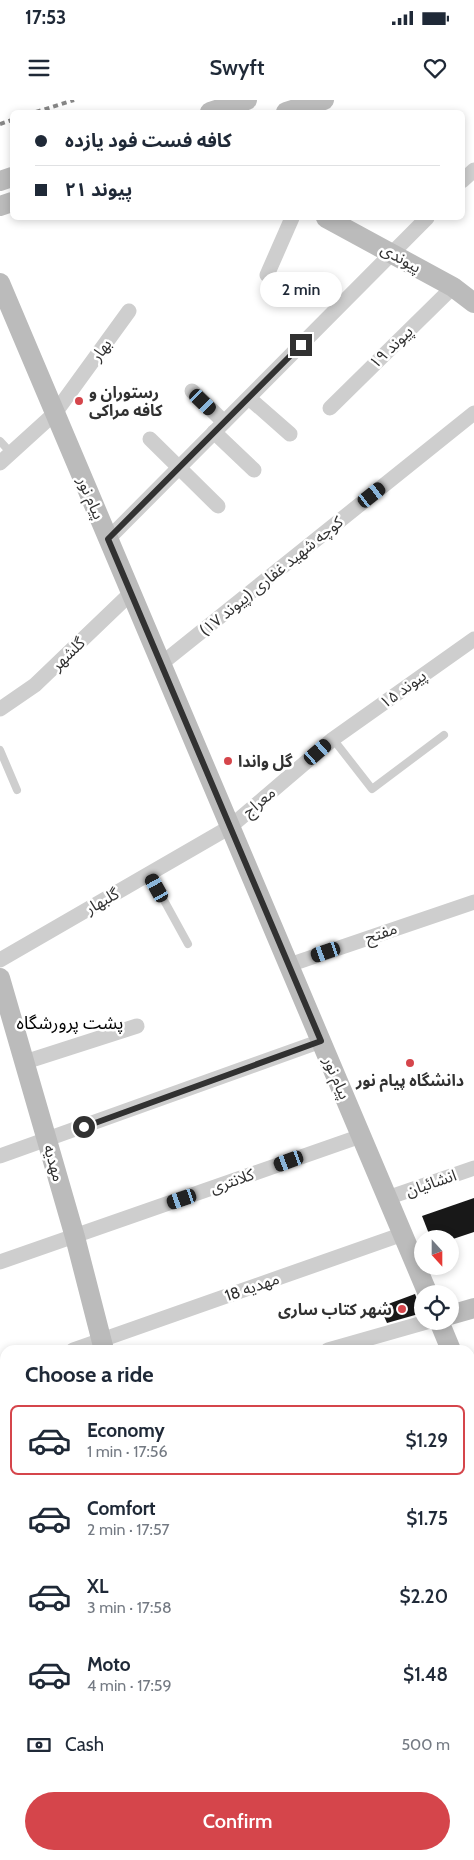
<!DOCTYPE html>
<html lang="en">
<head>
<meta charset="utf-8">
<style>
  :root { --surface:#fff; --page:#f2f2f3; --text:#1f2937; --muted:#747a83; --line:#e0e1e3; --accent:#d5454b }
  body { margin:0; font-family:Cabin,"Noto Sans Arabic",sans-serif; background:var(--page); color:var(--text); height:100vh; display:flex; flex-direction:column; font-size:19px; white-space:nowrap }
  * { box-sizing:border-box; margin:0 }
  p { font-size:16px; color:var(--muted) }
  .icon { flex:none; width:28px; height:28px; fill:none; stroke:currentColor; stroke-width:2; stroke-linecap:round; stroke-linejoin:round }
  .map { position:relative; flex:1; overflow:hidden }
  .details { position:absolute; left:0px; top:1245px; width:475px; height:515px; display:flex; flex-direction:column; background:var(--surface); border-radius:15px 15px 0 0; box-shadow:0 2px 8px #0003 }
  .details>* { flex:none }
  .banner { position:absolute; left:10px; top:10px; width:455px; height:110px; border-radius:8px; box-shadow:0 2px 8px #0003; display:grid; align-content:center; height:110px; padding:0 25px; background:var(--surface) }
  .needle { width:32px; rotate:159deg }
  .controls { position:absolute; left:414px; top:1130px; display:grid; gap:10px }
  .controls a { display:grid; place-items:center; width:45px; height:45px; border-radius:50%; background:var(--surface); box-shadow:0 2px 8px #0003; font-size:25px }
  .end { position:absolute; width:22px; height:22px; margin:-11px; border:6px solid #313131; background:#fff; box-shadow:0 0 0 2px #fff }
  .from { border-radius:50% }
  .bubble { position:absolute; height:35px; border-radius:18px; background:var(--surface); box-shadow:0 2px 8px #0003; font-size:16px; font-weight:600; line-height:35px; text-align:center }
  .car { position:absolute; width:15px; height:30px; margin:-15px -8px; border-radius:6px; box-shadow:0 0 4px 1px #0007; background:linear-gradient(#222 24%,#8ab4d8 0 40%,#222 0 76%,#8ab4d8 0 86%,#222 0) }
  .banner b { display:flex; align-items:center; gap:18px; height:48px; font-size:19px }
  .banner b+b { border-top:1px solid var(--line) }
  .banner i { width:12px; height:12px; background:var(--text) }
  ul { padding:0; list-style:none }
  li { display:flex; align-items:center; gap:15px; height:70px; margin:0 10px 8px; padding:0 15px; border:2px solid transparent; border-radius:8px }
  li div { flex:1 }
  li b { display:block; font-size:19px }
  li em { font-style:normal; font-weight:600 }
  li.on { border-color:var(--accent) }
  li>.icon { width:45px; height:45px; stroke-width:1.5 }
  h2 { padding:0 25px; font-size:22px; line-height:60px }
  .pay { display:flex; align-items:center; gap:12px; height:55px; padding:0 25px; font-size:19px }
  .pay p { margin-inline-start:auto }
  .primary-button { display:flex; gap:10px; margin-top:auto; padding:10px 25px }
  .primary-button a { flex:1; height:58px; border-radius:30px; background:var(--accent); color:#fff; font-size:20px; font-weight:600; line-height:58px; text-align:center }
  .status { display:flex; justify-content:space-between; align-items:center; height:35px; padding:0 25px; background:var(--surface); direction:ltr }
  .status svg { height:14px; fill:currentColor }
  header { display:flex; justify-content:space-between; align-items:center; height:65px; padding:0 25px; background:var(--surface); font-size:22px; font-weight:600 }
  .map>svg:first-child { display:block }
  .building { fill:#181818 }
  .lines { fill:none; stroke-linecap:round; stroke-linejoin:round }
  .lane { stroke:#cecece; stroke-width:8 }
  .street { stroke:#cecece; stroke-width:15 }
  .secondary { stroke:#bbb; stroke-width:20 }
  .rail { stroke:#868686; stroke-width:4; stroke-dasharray:5 4; stroke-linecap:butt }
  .route { stroke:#313131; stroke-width:6 }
  .poi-dot { fill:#d5454b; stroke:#fff; stroke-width:2 }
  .labels { text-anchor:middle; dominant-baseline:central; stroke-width:5; stroke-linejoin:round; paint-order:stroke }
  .street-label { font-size:16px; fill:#313131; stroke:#fff }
  .poi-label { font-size:16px; font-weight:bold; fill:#313131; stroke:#fff; text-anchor:start }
  .neighbourhood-label { font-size:18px; fill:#000; stroke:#fff }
</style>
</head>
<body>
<div class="status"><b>17:53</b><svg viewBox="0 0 49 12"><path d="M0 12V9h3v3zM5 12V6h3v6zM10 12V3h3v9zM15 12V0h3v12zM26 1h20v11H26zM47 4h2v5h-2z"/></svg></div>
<header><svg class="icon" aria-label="menu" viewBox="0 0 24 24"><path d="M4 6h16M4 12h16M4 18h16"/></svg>Swyft<svg class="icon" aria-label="heart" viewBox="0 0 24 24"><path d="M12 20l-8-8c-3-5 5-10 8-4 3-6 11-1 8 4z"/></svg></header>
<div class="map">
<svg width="474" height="1760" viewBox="0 0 474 1760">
  <rect width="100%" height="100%" fill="#fff"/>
  <g class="building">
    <polygon points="474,1098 474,1132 453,1139 431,1139 422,1116"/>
    <polygon points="415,1194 422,1213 387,1223 380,1207"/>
  </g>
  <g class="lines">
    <g class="lane">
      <polyline points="0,341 11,353"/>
      <polyline points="333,639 372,689 444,635"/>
      <polyline points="0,650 17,690"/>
      <polyline points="149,773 188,844"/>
      <polyline points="436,1755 436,1760"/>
    </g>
    <g class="street">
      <polyline points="462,81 474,70"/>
      <polyline points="267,175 292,118"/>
      <polyline points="192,291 224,322"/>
      <polyline points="249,298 290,334"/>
      <polyline points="330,308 453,187"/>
      <polyline points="214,332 254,370"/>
      <polyline points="150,339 218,406"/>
      <polyline points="0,363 55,313 129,211"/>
      <polyline points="108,439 427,118"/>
      <polyline points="161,564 474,313"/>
      <polyline points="0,609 35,585 131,493"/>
      <polyline points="0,860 230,727 333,639 474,539"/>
      <polyline points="289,865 474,802"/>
      <polyline points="25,962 137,926"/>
      <polyline points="0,1056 321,941"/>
      <polyline points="387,1098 474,1068"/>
      <polyline points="0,1162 361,1036"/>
      <polyline points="73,1250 403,1134"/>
      <polyline points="328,1250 430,1221"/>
      <polyline points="0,1275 5,1273"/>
      <polyline points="470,1334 474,1333"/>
      <polyline points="0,1350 5,1349"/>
      <polyline points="470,1447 474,1446"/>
      <polyline points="0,1478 5,1476"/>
      <polyline points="470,1493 474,1492"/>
      <polyline points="0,1601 5,1599"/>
      <polyline points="0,1745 5,1744"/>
    </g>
    <g class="secondary">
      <polyline points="210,12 247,0"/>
      <polyline points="286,12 324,0"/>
      <polyline points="0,81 12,77"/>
      <polyline points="0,106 12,102"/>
      <polyline points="326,118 453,187 474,203"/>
      <polyline points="0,183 428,1194"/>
      <polyline points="0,878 75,1137 104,1250"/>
      <polyline points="450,1215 474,1208"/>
      <polyline points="439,1221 451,1250"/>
      <polyline points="470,1294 474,1304"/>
      <polyline points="246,1755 247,1760"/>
    </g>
    <g class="rail">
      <polyline points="36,12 74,0"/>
      <polyline points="0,24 12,20"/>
    </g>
  </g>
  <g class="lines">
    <polyline class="route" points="84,1027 321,941 108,439 301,245"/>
  </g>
  <g class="poi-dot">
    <circle cx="79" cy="301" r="5"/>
    <circle cx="228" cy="661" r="5"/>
    <circle cx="410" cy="963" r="5"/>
    <circle cx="402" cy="1209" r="5"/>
  </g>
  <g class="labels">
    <g class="street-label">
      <text transform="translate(401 158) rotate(29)">پیوندی</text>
      <text transform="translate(391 247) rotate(-44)">پیوند ۱۹</text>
      <text transform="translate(101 250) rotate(-54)">بهار</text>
      <text transform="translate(91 398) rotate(67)">پیام نور</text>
      <text transform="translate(271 476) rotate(-39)">کوچه شهید غفاری (پیوند ۱۷)</text>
      <text transform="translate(68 554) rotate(-44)">گلشهر</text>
      <text transform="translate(403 589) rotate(-36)">پیوند ۱۵</text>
      <text transform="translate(259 702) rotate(-40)">معراج</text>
      <text transform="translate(102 801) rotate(-30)">گلبهار</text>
      <text transform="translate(381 833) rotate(-19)">مفتح</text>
      <text transform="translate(337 978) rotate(67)">پیام نور</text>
      <text transform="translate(54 1063) rotate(74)">مهدیه</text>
      <text transform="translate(232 1081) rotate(-19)">کلانتری</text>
      <text transform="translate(431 1083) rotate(-19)">انشائیان</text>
      <text transform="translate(252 1187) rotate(-19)">مهدیه 18</text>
    </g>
    <g class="poi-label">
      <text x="89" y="292">رستوران و<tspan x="89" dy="18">کافه مراکی</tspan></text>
      <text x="238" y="661">گل واندا</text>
      <text x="410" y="980" text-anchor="middle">دانشگاه پیام نور</text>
      <text x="392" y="1209" text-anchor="end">شهر کتاب ساری</text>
    </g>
    <g class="neighbourhood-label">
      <text x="70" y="923">پشت پرورشگاه</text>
    </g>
  </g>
</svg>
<div class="controls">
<a><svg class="needle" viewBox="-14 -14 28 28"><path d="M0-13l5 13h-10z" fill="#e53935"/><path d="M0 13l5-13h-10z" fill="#747a83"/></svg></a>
<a><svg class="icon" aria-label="locate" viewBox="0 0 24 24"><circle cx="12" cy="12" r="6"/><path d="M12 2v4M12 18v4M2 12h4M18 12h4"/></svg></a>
</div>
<i class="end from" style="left:84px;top:1027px"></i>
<i class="end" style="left:301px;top:245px"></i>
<div class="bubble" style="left:260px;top:172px;width:82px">2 min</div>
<i class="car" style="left:203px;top:302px;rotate:134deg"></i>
<i class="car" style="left:372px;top:395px;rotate:52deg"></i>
<i class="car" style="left:318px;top:652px;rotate:49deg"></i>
<i class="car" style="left:157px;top:788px;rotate:331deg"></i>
<i class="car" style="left:326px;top:852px;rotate:251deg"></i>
<i class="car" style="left:289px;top:1061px;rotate:250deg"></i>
<i class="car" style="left:182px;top:1099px;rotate:251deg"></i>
<div class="banner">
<b><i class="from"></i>کافه فست فود یازده</b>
<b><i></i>پیوند ۲۱</b>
</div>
<section class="details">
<h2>Choose a ride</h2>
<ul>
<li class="on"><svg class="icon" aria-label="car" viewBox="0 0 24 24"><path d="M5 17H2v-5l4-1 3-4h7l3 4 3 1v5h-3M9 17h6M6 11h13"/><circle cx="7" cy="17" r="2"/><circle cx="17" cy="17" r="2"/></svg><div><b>Economy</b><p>1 min · 17:56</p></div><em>$1.29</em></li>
<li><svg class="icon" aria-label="car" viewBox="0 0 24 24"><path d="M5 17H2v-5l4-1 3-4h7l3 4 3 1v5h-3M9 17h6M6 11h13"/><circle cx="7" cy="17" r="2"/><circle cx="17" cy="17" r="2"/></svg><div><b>Comfort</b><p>2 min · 17:57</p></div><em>$1.75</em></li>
<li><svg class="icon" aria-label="car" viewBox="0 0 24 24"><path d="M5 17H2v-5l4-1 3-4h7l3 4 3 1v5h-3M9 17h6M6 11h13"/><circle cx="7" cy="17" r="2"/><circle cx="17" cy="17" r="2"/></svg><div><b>XL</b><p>3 min · 17:58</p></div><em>$2.20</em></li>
<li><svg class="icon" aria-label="car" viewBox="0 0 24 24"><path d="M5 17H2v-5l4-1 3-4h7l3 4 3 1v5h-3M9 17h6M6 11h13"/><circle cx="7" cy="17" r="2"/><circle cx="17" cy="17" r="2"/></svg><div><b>Moto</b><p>4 min · 17:59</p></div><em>$1.48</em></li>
</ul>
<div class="pay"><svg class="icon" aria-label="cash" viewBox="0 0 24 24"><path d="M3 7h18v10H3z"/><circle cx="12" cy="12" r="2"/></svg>Cash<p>500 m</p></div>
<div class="primary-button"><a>Confirm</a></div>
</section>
</div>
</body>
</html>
